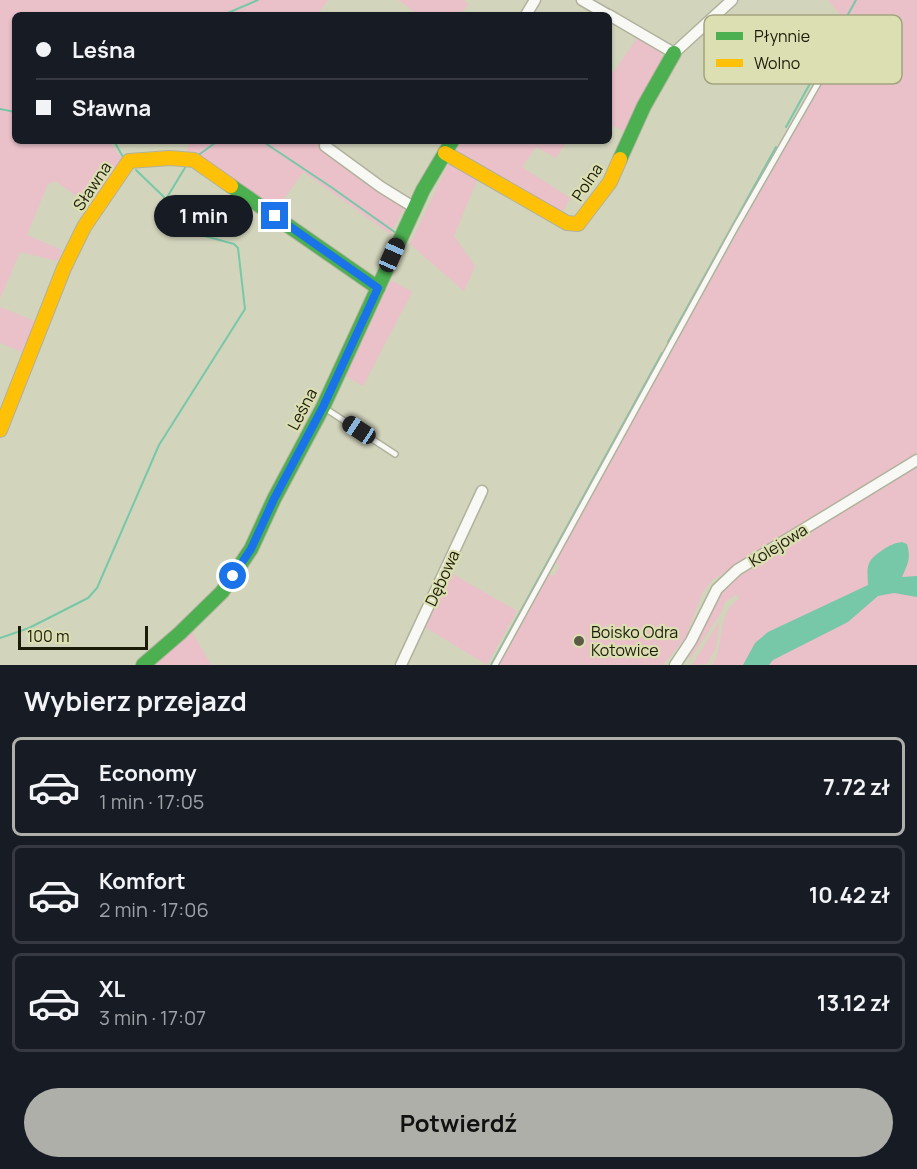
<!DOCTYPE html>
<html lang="pl">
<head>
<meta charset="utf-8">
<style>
  :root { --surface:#171b24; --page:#242831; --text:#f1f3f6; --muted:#9ea1a6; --line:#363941; --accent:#aeafa8 }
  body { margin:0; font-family:Manrope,sans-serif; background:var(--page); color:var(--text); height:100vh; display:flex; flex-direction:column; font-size:22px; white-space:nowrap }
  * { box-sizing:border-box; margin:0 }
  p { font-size:20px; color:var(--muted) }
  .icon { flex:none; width:33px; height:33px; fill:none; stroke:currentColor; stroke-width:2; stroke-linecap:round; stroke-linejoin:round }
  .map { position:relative; height:665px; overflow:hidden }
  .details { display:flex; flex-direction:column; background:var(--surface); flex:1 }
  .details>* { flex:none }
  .hud { position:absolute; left:12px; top:12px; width:600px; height:132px; border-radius:9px; box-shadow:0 2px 4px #0004; display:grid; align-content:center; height:132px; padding:0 24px; background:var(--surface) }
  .scale { position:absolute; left:18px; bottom:15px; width:130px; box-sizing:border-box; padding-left:6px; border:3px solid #1b1b0a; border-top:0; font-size:16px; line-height:21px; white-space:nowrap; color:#1b1b0a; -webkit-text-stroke:4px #dcdfb1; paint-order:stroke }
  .end { position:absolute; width:27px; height:27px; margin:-14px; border:8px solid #1a73e8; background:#fff; box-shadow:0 0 0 3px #fff }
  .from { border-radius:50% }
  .bubble { position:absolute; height:42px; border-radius:21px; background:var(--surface); box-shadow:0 2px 4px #0004; font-size:20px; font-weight:700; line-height:42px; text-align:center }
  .car { position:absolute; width:18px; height:36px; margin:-18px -9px; border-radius:8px; box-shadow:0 0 4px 2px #0007; background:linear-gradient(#222 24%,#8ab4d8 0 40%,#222 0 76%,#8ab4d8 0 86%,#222 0) }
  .hud b { display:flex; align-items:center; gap:21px; height:57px; font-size:22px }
  .hud b+b { border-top:2px solid var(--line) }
  .hud i { width:15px; height:15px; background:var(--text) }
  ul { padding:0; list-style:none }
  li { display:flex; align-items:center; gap:18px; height:99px; margin:0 12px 9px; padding:0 12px; border:3px solid var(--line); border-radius:9px }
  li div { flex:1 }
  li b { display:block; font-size:22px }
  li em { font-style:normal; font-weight:700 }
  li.selected { border-color:var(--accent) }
  li>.icon { width:54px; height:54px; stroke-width:1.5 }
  h2 { padding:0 24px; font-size:27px; line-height:72px }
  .cta { display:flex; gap:12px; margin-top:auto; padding:12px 24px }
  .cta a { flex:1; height:69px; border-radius:36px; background:var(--accent); color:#111; font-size:24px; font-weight:700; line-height:69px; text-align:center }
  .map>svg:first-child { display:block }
  .green { fill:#eac0c9 }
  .water { fill:#77c8a8 }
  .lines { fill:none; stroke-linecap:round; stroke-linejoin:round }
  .stream { stroke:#77c8a8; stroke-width:2 }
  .lane-casing { stroke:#b1b29e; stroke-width:8 }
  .street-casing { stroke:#b1b29e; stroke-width:13 }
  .fast-casing { stroke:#b1b29e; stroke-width:16 }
  .slow-casing { stroke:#b1b29e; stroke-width:16 }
  .lane { stroke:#f8f9f5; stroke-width:5 }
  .street { stroke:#f8f9f5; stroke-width:10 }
  .fast { stroke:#4caf50; stroke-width:14 }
  .slow { stroke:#ffc107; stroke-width:14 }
  .route { stroke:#1a73e8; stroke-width:8 }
  .poi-dot { fill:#5b5c48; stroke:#dcdfb1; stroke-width:2 }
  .labels { text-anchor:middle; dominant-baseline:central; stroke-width:4.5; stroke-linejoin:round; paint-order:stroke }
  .street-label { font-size:16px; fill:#1b1b0a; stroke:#dcdfb1 }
  .poi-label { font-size:16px; fill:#1b1b0a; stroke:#dcdfb1; text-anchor:start }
  .key { fill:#dcdfb1; stroke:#a2a47f; stroke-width:1.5 }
  .key-label { font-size:16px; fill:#1b1b0a }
</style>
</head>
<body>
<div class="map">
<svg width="917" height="665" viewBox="0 0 917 665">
  <rect width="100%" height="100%" fill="#d3d4bc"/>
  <g class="green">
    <polygon points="0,0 328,0 317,15 15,15 15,141 109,141 122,159 90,205 55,181 48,184 27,235 62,250 58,261 20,252 0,299"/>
    <polygon points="398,0 463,0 469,4 460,15 419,15"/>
    <polygon points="828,0 917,0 917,453 711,581 702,594 685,638 663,665 497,665 548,572 553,577 560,566 556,562 565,543 851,28"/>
    <polygon points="637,38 659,50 663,60 627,133 609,124 609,72 613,73"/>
    <polygon points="190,141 325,141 321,146 404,208 390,234 303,172 276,210 185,154"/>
    <polygon points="462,141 567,141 556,158 536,147 522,167 570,198 561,215 455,153"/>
    <polygon points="450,161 479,175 454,236 475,266 464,291 410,244"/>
    <polygon points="391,280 412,292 363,386 346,376"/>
    <polygon points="0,307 37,322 25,353 0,343"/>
    <path d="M 917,467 L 917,665 L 712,665 C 726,644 715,614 739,599 L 737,594 L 725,602 L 722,611 L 690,659 L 689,655 L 719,595 L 736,577 Z"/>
    <polygon points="451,573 517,611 487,665 425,627"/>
    <polygon points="719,622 716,647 707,664 692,665"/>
    <polygon points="192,632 211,665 153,665"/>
  </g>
  <path class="water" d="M 902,542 L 907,544 C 911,558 908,564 902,577 L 917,576 L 917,597 L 894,593 L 878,596 L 848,622 L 773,660 L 769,665 L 743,665 L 755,643 L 768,632 L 868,585 C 867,565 866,561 884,549 C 891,545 894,543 902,542 Z"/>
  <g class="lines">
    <g class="stream">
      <polyline points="223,15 258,0"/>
      <polyline points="846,18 856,0"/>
      <polyline points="0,109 15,112"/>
      <polyline points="786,127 839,31"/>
      <polyline points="114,141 123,157"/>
      <polyline points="262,141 331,187 396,233"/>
      <polyline points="197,156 215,143 224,141"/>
      <polyline points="136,170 166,199"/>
      <polyline points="668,342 776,147"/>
      <polyline points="0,638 29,628 88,598 97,588 159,445 245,309 238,248 234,244 201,235 166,199 186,166"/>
      <polyline points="491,665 662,353"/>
    </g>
    <defs>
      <g id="lane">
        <polyline points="323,407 395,454"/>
        <polyline points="495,665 735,228 848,31"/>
      </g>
      <g id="street">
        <polyline points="582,0 608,15"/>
        <polyline points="526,15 535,0"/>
        <polyline points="609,15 674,53 732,0"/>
        <polyline points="325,146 381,187 415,208"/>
        <polyline points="401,665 482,491"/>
        <polyline points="675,665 691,641 717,589 737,570 917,460"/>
      </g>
      <g id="fast">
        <polyline points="620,159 644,106 674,53"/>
        <polyline points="231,186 378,288"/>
        <polyline points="143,665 180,633 222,592 251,549 274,499 323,407 423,190 452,141"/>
      </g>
      <g id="slow">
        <polyline points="445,153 567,223 578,224 610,182 620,159"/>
        <polyline points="0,430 64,268 84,227 129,161 170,158 194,160 231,186"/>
      </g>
    </defs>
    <use href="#lane" class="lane-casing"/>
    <use href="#street" class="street-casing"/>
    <use href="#fast" class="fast-casing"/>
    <use href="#slow" class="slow-casing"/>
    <use href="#lane" class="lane"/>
    <use href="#street" class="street"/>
    <use href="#fast" class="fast"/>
    <use href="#slow" class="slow"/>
  </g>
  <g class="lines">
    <polyline class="route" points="233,576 251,549 274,499 323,407 378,288 275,216"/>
  </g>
  <circle class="poi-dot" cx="579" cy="641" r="6"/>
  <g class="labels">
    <g class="street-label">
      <text transform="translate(587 182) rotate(-56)">Polna</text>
      <text transform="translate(92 186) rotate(-56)">Sławna</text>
      <text transform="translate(302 409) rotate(-62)">Leśna</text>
      <text transform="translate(778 545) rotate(-32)">Kolejowa</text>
      <text transform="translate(442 578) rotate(-65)">Dębowa</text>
    </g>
    <g class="poi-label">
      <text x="591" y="632">Boisko Odra<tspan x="591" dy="18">Kotowice</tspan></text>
    </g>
  </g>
  <rect x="704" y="15" width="198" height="69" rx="9" class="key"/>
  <rect x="716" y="32" width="27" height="8" fill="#4caf50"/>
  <rect x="716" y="59" width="27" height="8" fill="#ffc107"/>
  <g class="key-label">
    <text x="754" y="42">Płynnie</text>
    <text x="754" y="69">Wolno</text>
  </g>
</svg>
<div class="scale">100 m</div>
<i class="end from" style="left:233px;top:576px"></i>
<i class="end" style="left:275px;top:216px"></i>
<div class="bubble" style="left:154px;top:195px;width:99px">1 min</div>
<i class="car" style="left:392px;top:255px;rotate:24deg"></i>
<i class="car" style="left:359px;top:430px;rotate:303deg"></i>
<div class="hud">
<b><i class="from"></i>Leśna</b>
<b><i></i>Sławna</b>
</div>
</div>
<section class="details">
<h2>Wybierz przejazd</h2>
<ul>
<li class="selected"><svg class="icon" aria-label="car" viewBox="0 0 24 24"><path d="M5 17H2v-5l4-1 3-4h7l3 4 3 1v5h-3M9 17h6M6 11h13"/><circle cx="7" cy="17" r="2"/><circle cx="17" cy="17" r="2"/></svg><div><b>Economy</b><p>1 min · 17:05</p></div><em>7.72 zł</em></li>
<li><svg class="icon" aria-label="car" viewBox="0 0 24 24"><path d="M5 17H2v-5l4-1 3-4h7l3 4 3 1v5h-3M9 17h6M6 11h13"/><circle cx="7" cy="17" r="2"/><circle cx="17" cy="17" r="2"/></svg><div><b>Komfort</b><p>2 min · 17:06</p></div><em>10.42 zł</em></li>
<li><svg class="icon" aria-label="car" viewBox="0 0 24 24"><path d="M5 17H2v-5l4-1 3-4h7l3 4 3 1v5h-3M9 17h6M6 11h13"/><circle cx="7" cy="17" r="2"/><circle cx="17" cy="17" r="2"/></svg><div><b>XL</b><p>3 min · 17:07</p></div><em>13.12 zł</em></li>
</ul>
<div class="cta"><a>Potwierdź</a></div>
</section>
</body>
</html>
